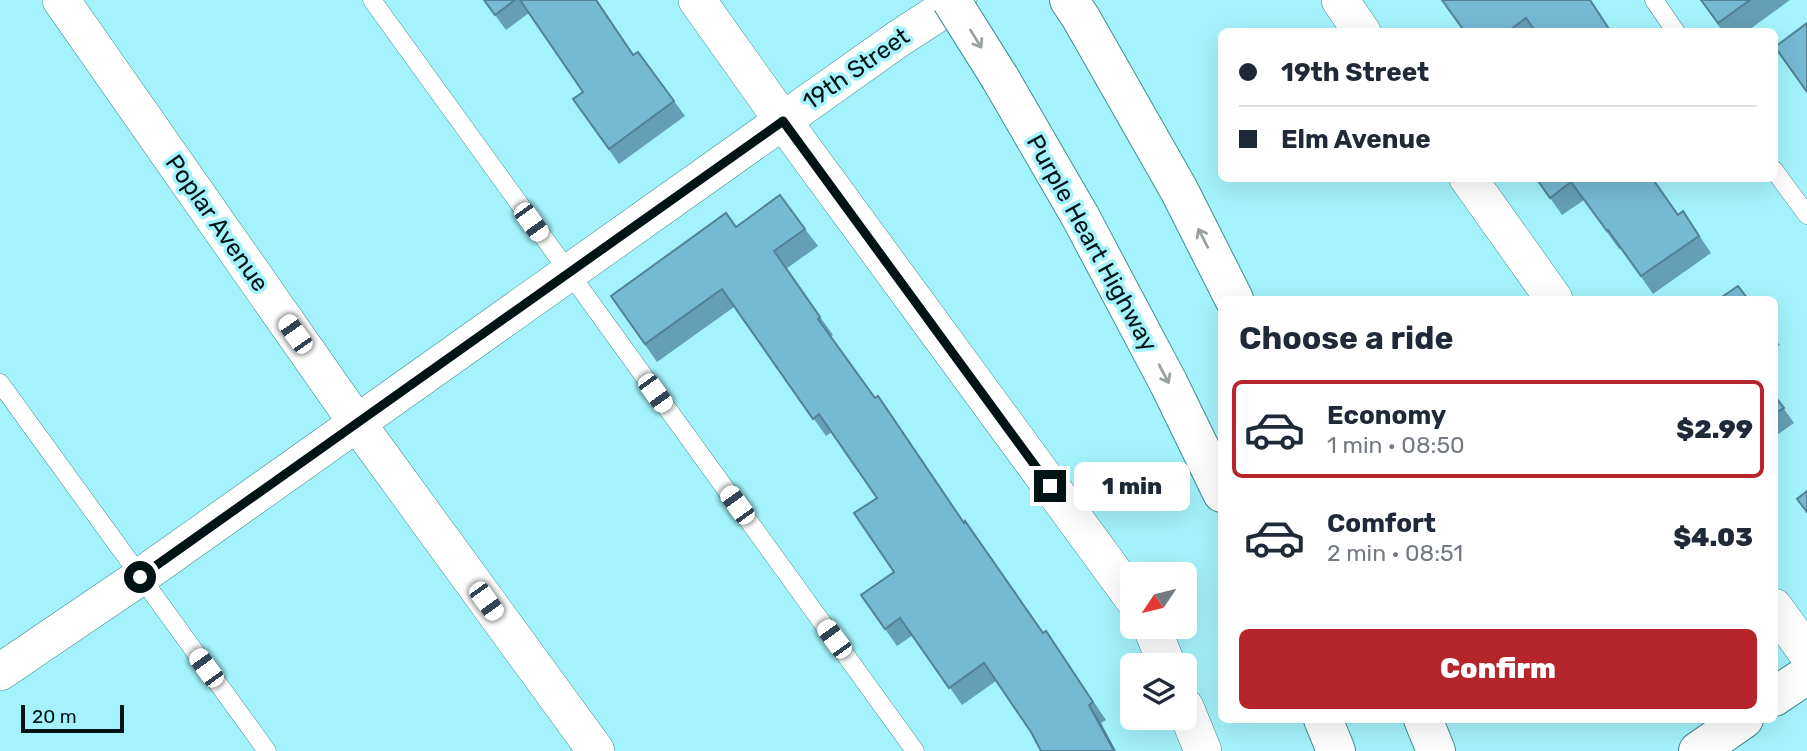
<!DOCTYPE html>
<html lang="en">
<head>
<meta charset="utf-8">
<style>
  :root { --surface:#fff; --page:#f2f2f3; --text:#1f2937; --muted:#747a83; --line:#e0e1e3; --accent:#b6252c }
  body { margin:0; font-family:Rubik,sans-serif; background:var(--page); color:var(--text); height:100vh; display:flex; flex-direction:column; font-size:26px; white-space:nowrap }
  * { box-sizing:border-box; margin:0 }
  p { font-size:23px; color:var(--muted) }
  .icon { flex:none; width:38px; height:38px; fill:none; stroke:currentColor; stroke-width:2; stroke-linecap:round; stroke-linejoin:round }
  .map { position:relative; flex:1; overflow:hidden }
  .details { position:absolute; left:1218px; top:296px; width:560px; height:427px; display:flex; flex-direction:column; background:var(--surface); border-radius:10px; box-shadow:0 7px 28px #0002 }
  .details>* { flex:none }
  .guide { position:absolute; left:1218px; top:28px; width:560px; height:154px; border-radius:10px; box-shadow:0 7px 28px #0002; display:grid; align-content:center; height:154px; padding:0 21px; background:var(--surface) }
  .needle { width:46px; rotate:235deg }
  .tools { position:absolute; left:1120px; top:562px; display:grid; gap:14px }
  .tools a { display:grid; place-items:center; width:77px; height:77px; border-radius:10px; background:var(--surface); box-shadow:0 7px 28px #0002; font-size:35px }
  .scale { position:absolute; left:21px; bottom:18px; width:103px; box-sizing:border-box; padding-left:7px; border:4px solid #001315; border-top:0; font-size:19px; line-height:24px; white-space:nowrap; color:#001315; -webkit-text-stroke:5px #a4f3fc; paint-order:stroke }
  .end { position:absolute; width:32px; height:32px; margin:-16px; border:9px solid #001315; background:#fff; box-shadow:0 0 0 4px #fff }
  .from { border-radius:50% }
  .bubble { position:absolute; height:49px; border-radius:10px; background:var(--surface); box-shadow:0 7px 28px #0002; font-size:23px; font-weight:800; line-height:49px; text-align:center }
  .car { position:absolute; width:21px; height:42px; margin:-21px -10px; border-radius:9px; box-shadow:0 0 5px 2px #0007; background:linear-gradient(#fff 24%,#345 0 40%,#fff 0 76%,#345 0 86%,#fff 0) }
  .guide b { display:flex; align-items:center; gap:24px; height:66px; font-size:26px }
  .guide b+b { border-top:2px solid var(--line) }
  .guide i { width:18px; height:18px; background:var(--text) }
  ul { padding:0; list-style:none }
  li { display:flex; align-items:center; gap:21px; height:98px; margin:0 14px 10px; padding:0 7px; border:4px solid transparent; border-radius:10px }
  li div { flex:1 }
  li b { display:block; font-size:26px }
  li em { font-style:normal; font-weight:800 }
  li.selected { border-color:var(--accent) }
  li>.icon { width:63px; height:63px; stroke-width:1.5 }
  h2 { padding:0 21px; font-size:32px; line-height:84px }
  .cta { display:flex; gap:14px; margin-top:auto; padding:14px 21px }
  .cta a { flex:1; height:80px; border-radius:10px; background:var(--accent); color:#fff; font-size:28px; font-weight:800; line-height:80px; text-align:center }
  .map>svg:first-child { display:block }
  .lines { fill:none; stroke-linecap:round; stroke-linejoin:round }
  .service-casing { stroke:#3f8e96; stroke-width:19 }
  .minor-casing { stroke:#3f8e96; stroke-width:38 }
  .tertiary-casing { stroke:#3f8e96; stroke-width:40 }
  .motorway-casing { stroke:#3f8e96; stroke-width:40 }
  .service { stroke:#fff; stroke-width:18 }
  .minor { stroke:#fff; stroke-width:37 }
  .tertiary { stroke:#fff; stroke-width:38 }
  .motorway { stroke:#fff; stroke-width:38 }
  .motorway-bridge-casing { stroke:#3f8e96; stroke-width:40; stroke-linecap:butt }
  .motorway-bridge { stroke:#fff; stroke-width:38 }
  .wall { fill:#659fb5 }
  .shaded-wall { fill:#538294 }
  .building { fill:#76b9d3; stroke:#538294; stroke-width:2 }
  .oneway { stroke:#99a1a1 }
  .route { stroke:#001315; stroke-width:9 }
  .labels { text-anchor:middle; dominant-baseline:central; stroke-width:7; stroke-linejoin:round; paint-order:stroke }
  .street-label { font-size:24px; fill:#001315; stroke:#a4f3fc }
</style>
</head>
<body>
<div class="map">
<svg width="1807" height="751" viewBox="0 0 1807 751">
  <rect width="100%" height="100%" fill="#a4f3fc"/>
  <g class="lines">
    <defs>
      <g id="service">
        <polyline points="372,0 915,751"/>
        <polyline points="1654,0 1676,32"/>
        <polyline points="1774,170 1807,215"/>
        <polyline points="0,383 267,751"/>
      </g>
      <g id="minor">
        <polyline points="61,0 357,423 596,751"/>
        <polyline points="697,0 783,121 1132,597"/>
        <polyline points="1340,0 1362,32"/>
        <polyline points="1468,178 1554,299"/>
        <polyline points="1774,607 1807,653"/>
        <polyline points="1151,626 1167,665"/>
        <polyline points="0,672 140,577 898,39 958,0"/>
        <polyline points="1185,707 1203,751"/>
      </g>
      <g id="tertiary">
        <polyline points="1774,697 1807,675"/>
        <polyline points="1698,751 1744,719"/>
      </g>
      <g id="motorway">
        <polyline points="1069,0 1081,18 1179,190 1234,299"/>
        <polyline points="1000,78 1080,216 1169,384 1222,493"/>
        <polyline points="1323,719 1336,751"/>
        <polyline points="1423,719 1436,751"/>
      </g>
    </defs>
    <use href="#service" class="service-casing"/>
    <use href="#minor" class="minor-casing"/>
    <use href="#tertiary" class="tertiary-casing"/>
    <use href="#motorway" class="motorway-casing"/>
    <use href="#service" class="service"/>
    <use href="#minor" class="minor"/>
    <use href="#tertiary" class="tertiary"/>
    <use href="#motorway" class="motorway"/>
    <defs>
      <polyline id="motorway-bridge" points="951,0 1000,78"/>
    </defs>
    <use href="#motorway-bridge" class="motorway-bridge-casing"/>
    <use href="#motorway-bridge" class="motorway-bridge"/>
  </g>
  <g class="wall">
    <polygon points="484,0 597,0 634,55 674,101 685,116 619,164 573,99 583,92 529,13 506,30"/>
    <polygon points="1442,0 1612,32 1465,32"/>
    <polygon points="1701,0 1790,0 1746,32 1723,32"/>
    <polygon points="1536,178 1652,178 1678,215 1683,211 1711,253 1653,294 1621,248 1619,249 1584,200 1562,215"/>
    <polygon points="805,229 818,246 786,269 833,335 830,337 1043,633 1058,649 1106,720 1101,723 1031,732 996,681 962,705 913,635 897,646 861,595 894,572 877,498 832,432 826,436 734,307 657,362 611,296"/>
    <polygon points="1774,338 1780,345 1774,349"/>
    <polygon points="1774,395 1794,423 1774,437"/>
  </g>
  <polygon class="shaded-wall" points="1089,705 1101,723 1116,751 1114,751"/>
  <g class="building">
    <polygon points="484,0 515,0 495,15"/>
    <polygon points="520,0 596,0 633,55 638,52 674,101 609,149 573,99 583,92"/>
    <polygon points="1442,0 1590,0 1611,32 1536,32 1526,18 1507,32 1465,32"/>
    <polygon points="1701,0 1750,0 1718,23"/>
    <polygon points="1807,23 1807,92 1775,47"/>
    <polygon points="1536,178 1652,178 1678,215 1683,211 1699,236 1641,276 1608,230 1607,231 1571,182 1550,198"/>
    <polygon points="780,195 805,229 774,251 820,317 818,319 875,398 878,396 964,523 965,521 1043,633 1046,631 1093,702 1089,705 1114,751 1041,751 1031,732 984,663 949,688 900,618 885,629 861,595 894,572 854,513 877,498 819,414 813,419 722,289 645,344 611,296 726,213 736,227"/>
    <polygon points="1738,286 1748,299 1719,299"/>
    <polygon points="1774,395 1784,408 1774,414"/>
    <polygon points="1807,491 1807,512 1797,499"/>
  </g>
  <defs><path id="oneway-shaft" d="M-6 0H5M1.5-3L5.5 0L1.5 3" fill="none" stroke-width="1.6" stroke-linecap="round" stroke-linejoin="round" transform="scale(1.75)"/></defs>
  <g class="oneway">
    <use href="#oneway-shaft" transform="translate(976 39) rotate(58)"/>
    <use href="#oneway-shaft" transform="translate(1203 238) rotate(-117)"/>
    <use href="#oneway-shaft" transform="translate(1164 374) rotate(62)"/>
  </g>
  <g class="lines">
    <polyline class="route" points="140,577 783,121 1050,486"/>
  </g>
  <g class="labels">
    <g class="street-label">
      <text transform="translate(856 69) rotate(-35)">19th Street</text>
      <text transform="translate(217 223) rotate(55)">Poplar Avenue</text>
      <text transform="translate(1092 243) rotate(61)">Purple Heart Highway</text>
    </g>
  </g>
</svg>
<div class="tools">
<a><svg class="needle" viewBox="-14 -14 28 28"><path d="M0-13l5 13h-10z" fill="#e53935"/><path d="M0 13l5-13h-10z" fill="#747a83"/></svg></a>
<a><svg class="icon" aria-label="layers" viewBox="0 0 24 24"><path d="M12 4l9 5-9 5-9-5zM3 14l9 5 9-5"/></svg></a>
</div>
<div class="scale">20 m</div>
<i class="end from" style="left:140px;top:577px"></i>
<i class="end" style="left:1050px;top:486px"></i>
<div class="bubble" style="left:1074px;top:462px;width:116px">1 min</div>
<i class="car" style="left:531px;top:222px;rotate:144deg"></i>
<i class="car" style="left:295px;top:334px;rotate:325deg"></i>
<i class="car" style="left:655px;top:393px;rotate:144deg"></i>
<i class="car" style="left:737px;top:505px;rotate:324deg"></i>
<i class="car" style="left:486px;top:601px;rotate:144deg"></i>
<i class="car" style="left:834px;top:639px;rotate:324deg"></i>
<i class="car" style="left:206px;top:668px;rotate:324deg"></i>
<div class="guide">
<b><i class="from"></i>19th Street</b>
<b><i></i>Elm Avenue</b>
</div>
<section class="details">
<h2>Choose a ride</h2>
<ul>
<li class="selected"><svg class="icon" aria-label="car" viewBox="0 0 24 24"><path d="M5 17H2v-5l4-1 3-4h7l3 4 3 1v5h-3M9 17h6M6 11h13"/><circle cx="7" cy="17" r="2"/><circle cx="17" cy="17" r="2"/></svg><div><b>Economy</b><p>1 min · 08:50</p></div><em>$2.99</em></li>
<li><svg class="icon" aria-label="car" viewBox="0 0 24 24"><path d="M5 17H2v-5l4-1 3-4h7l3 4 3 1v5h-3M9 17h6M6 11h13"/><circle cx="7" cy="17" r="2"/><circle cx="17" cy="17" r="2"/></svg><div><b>Comfort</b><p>2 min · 08:51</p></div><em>$4.03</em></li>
</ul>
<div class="cta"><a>Confirm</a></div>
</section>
</div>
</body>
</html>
